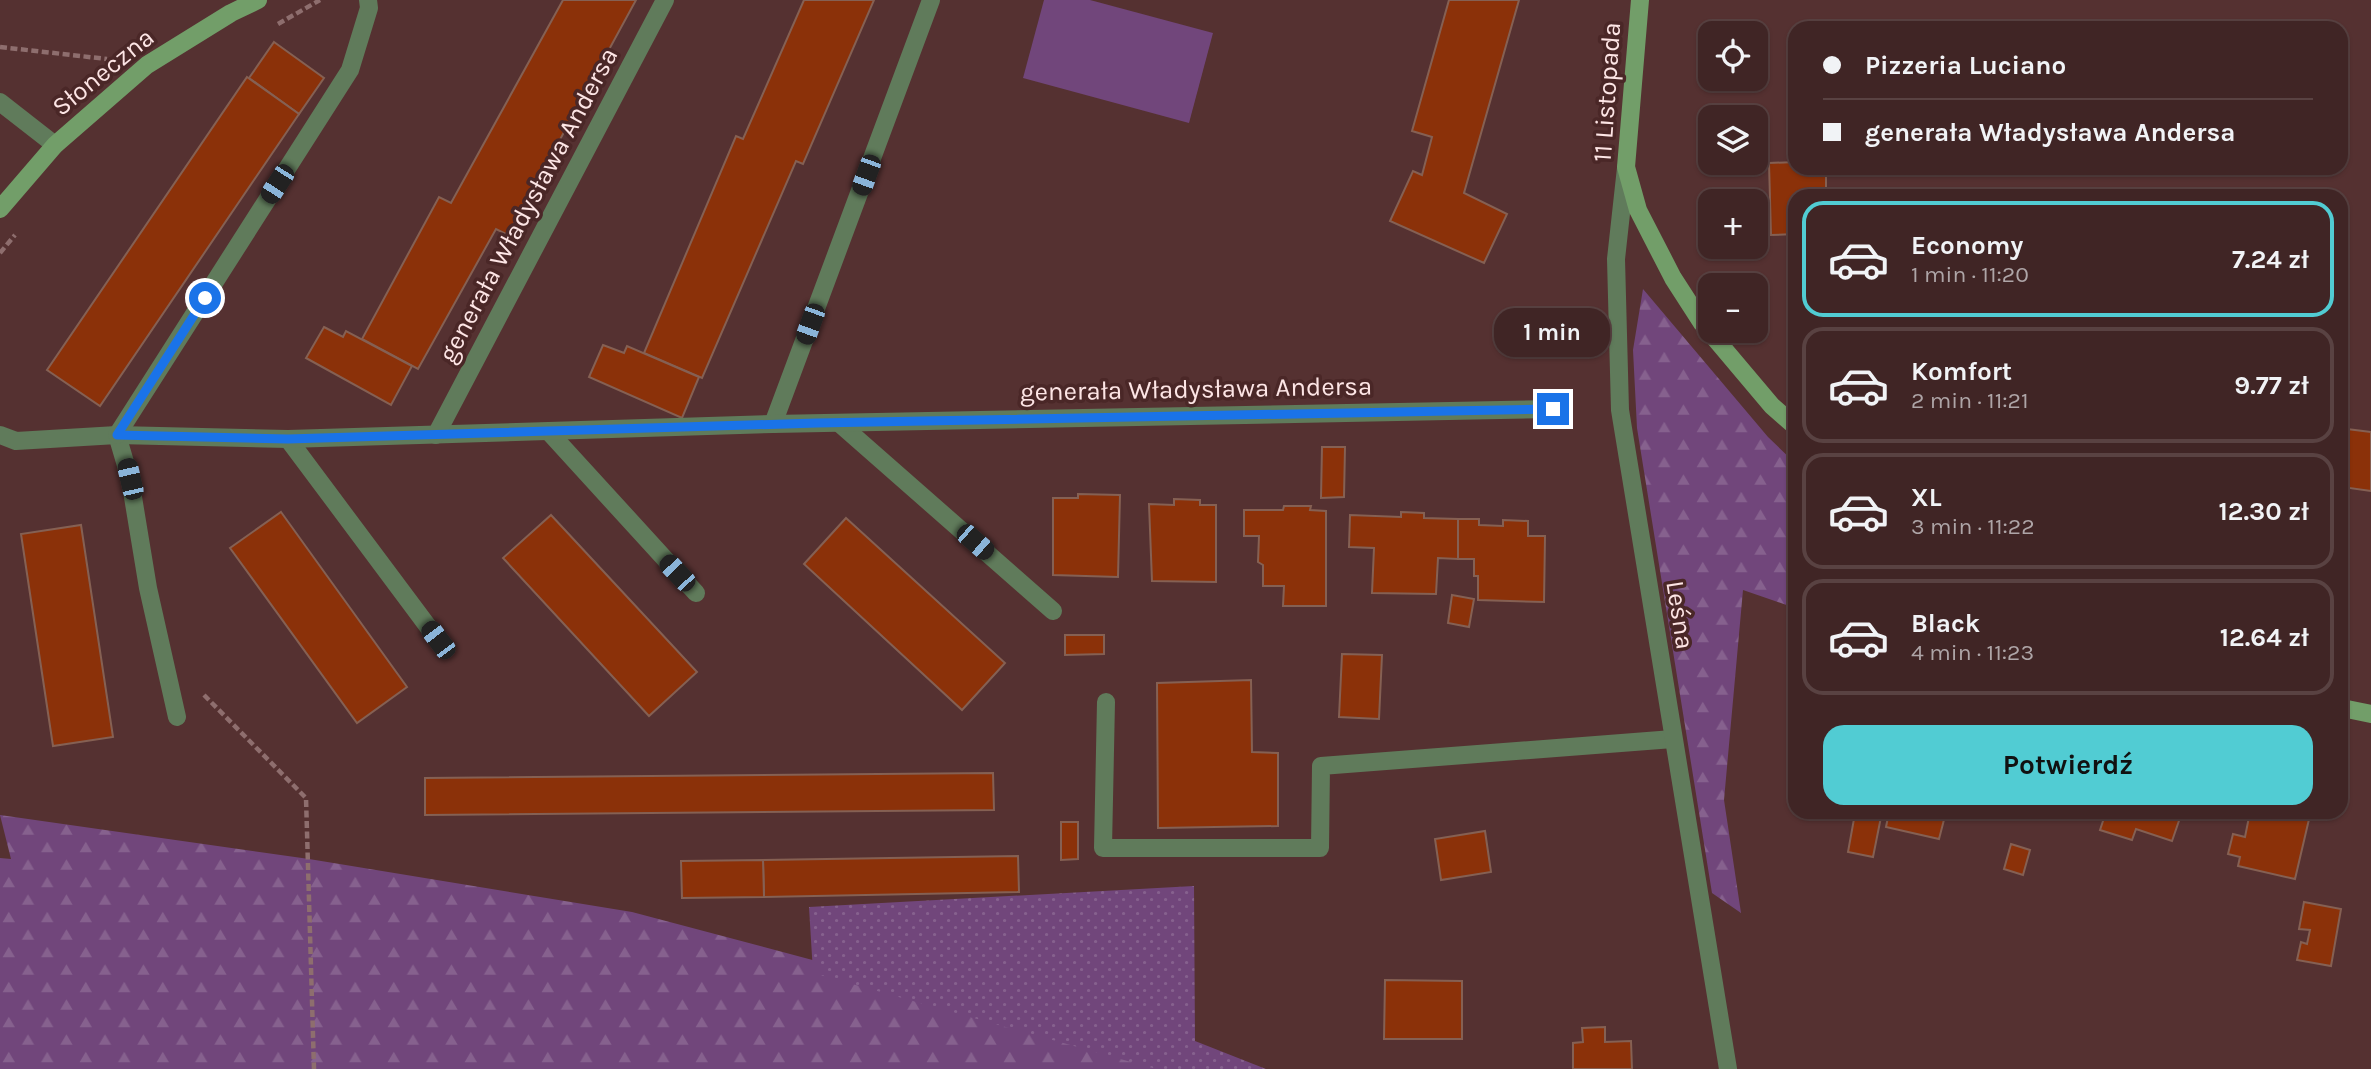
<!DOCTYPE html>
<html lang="pl">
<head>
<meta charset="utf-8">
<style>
  :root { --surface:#402525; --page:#472d2d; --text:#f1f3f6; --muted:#aea5a7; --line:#594242; --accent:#51ccd3 }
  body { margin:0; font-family:Karla,sans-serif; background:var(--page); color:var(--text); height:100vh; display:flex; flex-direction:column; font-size:26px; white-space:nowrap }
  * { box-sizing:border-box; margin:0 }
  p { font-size:23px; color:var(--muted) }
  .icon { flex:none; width:38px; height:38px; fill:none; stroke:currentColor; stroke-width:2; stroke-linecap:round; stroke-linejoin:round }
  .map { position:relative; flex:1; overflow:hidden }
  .sheet { position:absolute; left:1788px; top:189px; width:560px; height:630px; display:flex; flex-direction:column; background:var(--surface); border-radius:21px; box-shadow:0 2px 5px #0004,0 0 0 2px var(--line) }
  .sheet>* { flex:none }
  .top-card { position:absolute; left:1788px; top:21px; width:560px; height:154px; border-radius:21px; box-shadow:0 2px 5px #0004,0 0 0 2px var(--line); display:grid; align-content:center; height:154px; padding:0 35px; background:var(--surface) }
  .controls { position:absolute; left:1698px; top:21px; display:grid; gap:14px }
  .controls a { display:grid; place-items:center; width:70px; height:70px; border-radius:14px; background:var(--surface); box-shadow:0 2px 5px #0004,0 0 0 2px var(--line); font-size:35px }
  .end { position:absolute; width:32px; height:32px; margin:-16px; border:9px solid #1a73e8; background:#fff; box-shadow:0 0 0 4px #fff }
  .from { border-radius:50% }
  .bubble { position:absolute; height:49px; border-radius:21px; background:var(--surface); box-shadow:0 2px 5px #0004,0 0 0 2px var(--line); font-size:23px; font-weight:700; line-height:49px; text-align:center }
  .car { position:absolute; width:21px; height:42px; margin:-21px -10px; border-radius:9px; box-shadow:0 0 5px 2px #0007; background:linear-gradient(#222 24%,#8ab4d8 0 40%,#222 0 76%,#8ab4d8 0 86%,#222 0) }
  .top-card b { display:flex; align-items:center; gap:24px; height:66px; font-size:26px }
  .top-card b+b { border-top:2px solid var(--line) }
  .top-card i { width:18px; height:18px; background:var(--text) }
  ul { padding:12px 0 0; list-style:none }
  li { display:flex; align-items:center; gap:21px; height:116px; margin:0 14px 10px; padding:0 21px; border:4px solid var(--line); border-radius:21px }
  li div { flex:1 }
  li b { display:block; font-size:26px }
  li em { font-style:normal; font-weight:700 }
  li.selected { border-color:var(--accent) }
  li>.icon { width:63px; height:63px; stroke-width:1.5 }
  .cta { display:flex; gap:14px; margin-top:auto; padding:14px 35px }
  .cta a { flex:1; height:80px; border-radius:21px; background:var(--accent); color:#111; font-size:28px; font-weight:700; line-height:80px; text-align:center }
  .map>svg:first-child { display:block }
  .grass { fill:url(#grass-dots) }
  .forest { fill:url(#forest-firs) }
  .pitch { fill:#71467b }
  .building { fill:#8b3109; stroke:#856053; stroke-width:2 }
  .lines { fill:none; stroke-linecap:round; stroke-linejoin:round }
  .path { stroke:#8e6e6e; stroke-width:4.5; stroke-dasharray:7 3.5; stroke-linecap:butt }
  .lane { stroke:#607b5b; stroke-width:18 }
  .street { stroke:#607b5b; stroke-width:18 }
  .secondary { stroke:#729e69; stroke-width:18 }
  .route { stroke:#1a73e8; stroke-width:9 }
  .labels { text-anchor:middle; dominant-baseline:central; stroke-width:7; stroke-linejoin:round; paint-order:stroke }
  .street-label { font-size:26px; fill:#fde5e5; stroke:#4a2727 }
</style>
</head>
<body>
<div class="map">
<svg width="2371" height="1069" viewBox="0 0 2371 1069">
  <defs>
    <pattern id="grass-dots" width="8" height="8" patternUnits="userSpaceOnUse" patternTransform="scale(1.75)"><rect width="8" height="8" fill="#71467b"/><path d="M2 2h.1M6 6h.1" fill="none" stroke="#86618e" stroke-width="1.8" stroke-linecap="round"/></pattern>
    <pattern id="forest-firs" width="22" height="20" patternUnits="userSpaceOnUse" patternTransform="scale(1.75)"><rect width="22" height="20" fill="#71467b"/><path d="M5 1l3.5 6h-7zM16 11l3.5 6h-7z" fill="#86618e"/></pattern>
  </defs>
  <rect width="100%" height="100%" fill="#553131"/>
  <polygon class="grass" points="1194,886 1195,1041 1266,1069 1104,1069 814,989 809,907"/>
  <g class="forest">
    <polygon points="1643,289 1768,437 1795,463 1795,608 1743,590 1724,800 1741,913 1712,893 1637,428 1633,350"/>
    <polygon points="0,815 309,859 632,912 820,962 820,975 1156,1069 0,1069 0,858 11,859"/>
  </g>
  <polygon class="pitch" points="1044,0 1090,0 1213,33 1189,123 1023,78"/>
  <g class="building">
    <polygon points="563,0 636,0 508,235 496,229 418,369 362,339 439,197 451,203"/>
    <polygon points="804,0 874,0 803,164 796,161 702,378 644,353 736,136 743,139"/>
    <polygon points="1449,0 1519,0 1464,193 1507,214 1484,263 1390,221 1413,171 1422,175 1432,137 1412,131"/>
    <polygon points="274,42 324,78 299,114 249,78"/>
    <polygon points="247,77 299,114 100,406 47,370"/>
    <polygon points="1796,162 1796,168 1826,168 1826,196 1796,196 1796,234 1771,235 1769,163"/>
    <polygon points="324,327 343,337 346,331 412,366 391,405 306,358"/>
    <polygon points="603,345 624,353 627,346 699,377 682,418 589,377"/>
    <polygon points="2347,429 2371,432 2371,491 2342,487 2342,433 2346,434"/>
    <polygon points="1322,447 1345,447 1344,497 1321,498"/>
    <polygon points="1078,494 1120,495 1118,577 1053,575 1053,498 1078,498"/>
    <polygon points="1174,499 1200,500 1200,505 1216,505 1216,582 1152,581 1149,504 1174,505"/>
    <polygon points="1284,506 1311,506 1310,510 1326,511 1326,606 1283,606 1284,586 1263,586 1263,565 1258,562 1259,536 1244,536 1244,510 1283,510"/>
    <polygon points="281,512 407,687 357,723 230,548"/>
    <polygon points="1401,512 1424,513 1424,518 1458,519 1458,559 1438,558 1436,594 1372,593 1374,548 1349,547 1350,515 1401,517"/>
    <polygon points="551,515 697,672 649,716 503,558"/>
    <polygon points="846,518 1005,663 962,710 804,564"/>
    <polygon points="1458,519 1479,519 1479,525 1503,526 1503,520 1528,521 1528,536 1545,536 1544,602 1478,600 1478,576 1474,576 1474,559 1458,559"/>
    <polygon points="81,525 113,737 53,746 21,534"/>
    <polygon points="1452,595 1474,599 1469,627 1448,623"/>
    <polygon points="1065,635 1104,635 1104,654 1065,655"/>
    <polygon points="1342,654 1382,655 1379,719 1339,717"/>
    <polygon points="1251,680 1252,752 1278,753 1278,826 1158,828 1157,683"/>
    <polygon points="993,773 994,810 425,815 425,778"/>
    <polygon points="1836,812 1882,812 1873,857 1848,852 1854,819 1835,817"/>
    <polygon points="1889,812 1946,812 1939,839 1886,827"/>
    <polygon points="2106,812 2182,812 2172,841 2136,829 2132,840 2100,830"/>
    <polygon points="2250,812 2298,812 2310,815 2295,879 2238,866 2240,857 2228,854 2233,834 2245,837"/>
    <polygon points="1061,822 1078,822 1078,859 1061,860"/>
    <polygon points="1485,831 1491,872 1441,880 1435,839"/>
    <polygon points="2011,844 2030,850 2023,875 2004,869"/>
    <polygon points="1018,856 1019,892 764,897 763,860"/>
    <polygon points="763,860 764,897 682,898 681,861"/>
    <polygon points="2304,902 2341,909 2331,966 2297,960 2301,942 2307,944 2310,930 2299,929"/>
    <polygon points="1385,980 1462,981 1462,1039 1384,1039"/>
    <polygon points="1605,1027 1605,1042 1631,1041 1632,1069 1573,1069 1573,1043 1583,1042 1582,1028"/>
  </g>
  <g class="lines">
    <g class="path">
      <polyline points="278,24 320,0"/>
      <polyline points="0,47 107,59"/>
      <polyline points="0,253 15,235"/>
      <polyline points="204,695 306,798 314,1069"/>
    </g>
    <g class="lane">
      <polyline points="839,423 1053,611"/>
      <polyline points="549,432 696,593"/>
      <polyline points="117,435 130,479 148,588 177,717"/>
      <polyline points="288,439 438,640"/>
      <polyline points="1106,702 1103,848 1320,848 1321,766 1673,739"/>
    </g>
    <g class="street">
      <polyline points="0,102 55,145"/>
      <polyline points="1626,168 1616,259 1620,410 1728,1069"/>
      <polyline points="773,424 931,0"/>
      <polyline points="0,435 16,441 117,435 288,439 773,424 1553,409"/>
      <polyline points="117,435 350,70 369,8 368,0"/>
      <polyline points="436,435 665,0"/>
    </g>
    <g class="secondary">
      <polyline points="1640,0 1626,167 1638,210 1673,278 1702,323 1772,406 1796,427"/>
      <polyline points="0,209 55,145 147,65 231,13 258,0"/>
      <polyline points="2342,708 2371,714"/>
    </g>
  </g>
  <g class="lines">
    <polyline class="route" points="205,298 117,435 288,439 817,423 1553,409"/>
  </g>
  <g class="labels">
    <g class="street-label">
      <text transform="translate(103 72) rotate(-39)">Słoneczna</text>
      <text transform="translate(1607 92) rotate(-86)">11 Listopada</text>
      <text transform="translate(528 205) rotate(-62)">generała Władysława Andersa</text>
      <text transform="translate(1196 389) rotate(-1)">generała Władysława Andersa</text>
      <text transform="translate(1680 615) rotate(81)">Leśna</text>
    </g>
  </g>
</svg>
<div class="controls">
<a><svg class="icon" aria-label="locate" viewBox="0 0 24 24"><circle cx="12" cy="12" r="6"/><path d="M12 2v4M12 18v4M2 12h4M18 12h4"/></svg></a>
<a><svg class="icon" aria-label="layers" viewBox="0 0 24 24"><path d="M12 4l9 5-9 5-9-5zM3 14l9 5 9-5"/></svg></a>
<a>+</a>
<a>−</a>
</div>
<i class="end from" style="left:205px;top:298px"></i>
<i class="end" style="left:1553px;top:409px"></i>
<div class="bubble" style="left:1494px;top:308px;width:116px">1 min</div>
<i class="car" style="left:866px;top:175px;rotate:200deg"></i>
<i class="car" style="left:277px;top:184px;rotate:213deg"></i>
<i class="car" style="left:810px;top:324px;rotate:200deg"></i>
<i class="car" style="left:130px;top:479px;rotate:347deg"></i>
<i class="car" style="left:975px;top:542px;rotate:131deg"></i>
<i class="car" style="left:677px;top:573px;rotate:317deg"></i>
<i class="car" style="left:438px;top:640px;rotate:323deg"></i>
<div class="top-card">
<b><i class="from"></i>Pizzeria Luciano</b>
<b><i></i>generała Władysława Andersa</b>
</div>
<section class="sheet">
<ul>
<li class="selected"><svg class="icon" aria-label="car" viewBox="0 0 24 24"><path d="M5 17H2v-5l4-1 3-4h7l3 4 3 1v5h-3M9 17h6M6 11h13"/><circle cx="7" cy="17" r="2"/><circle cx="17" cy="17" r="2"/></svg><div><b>Economy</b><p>1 min · 11:20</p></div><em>7.24 zł</em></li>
<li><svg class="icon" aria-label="car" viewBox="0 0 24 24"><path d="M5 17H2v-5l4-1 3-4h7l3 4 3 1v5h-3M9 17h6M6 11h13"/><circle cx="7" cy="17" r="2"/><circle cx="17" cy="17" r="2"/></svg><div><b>Komfort</b><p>2 min · 11:21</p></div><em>9.77 zł</em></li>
<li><svg class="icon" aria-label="car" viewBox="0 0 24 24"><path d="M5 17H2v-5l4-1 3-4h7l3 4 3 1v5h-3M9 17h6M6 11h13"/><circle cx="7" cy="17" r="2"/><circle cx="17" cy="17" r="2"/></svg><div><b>XL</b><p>3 min · 11:22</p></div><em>12.30 zł</em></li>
<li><svg class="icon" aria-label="car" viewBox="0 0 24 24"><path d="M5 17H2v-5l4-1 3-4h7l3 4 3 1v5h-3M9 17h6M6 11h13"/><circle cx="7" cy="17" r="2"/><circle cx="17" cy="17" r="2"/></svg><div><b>Black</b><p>4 min · 11:23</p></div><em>12.64 zł</em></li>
</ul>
<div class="cta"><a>Potwierdź</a></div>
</section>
</div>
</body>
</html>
